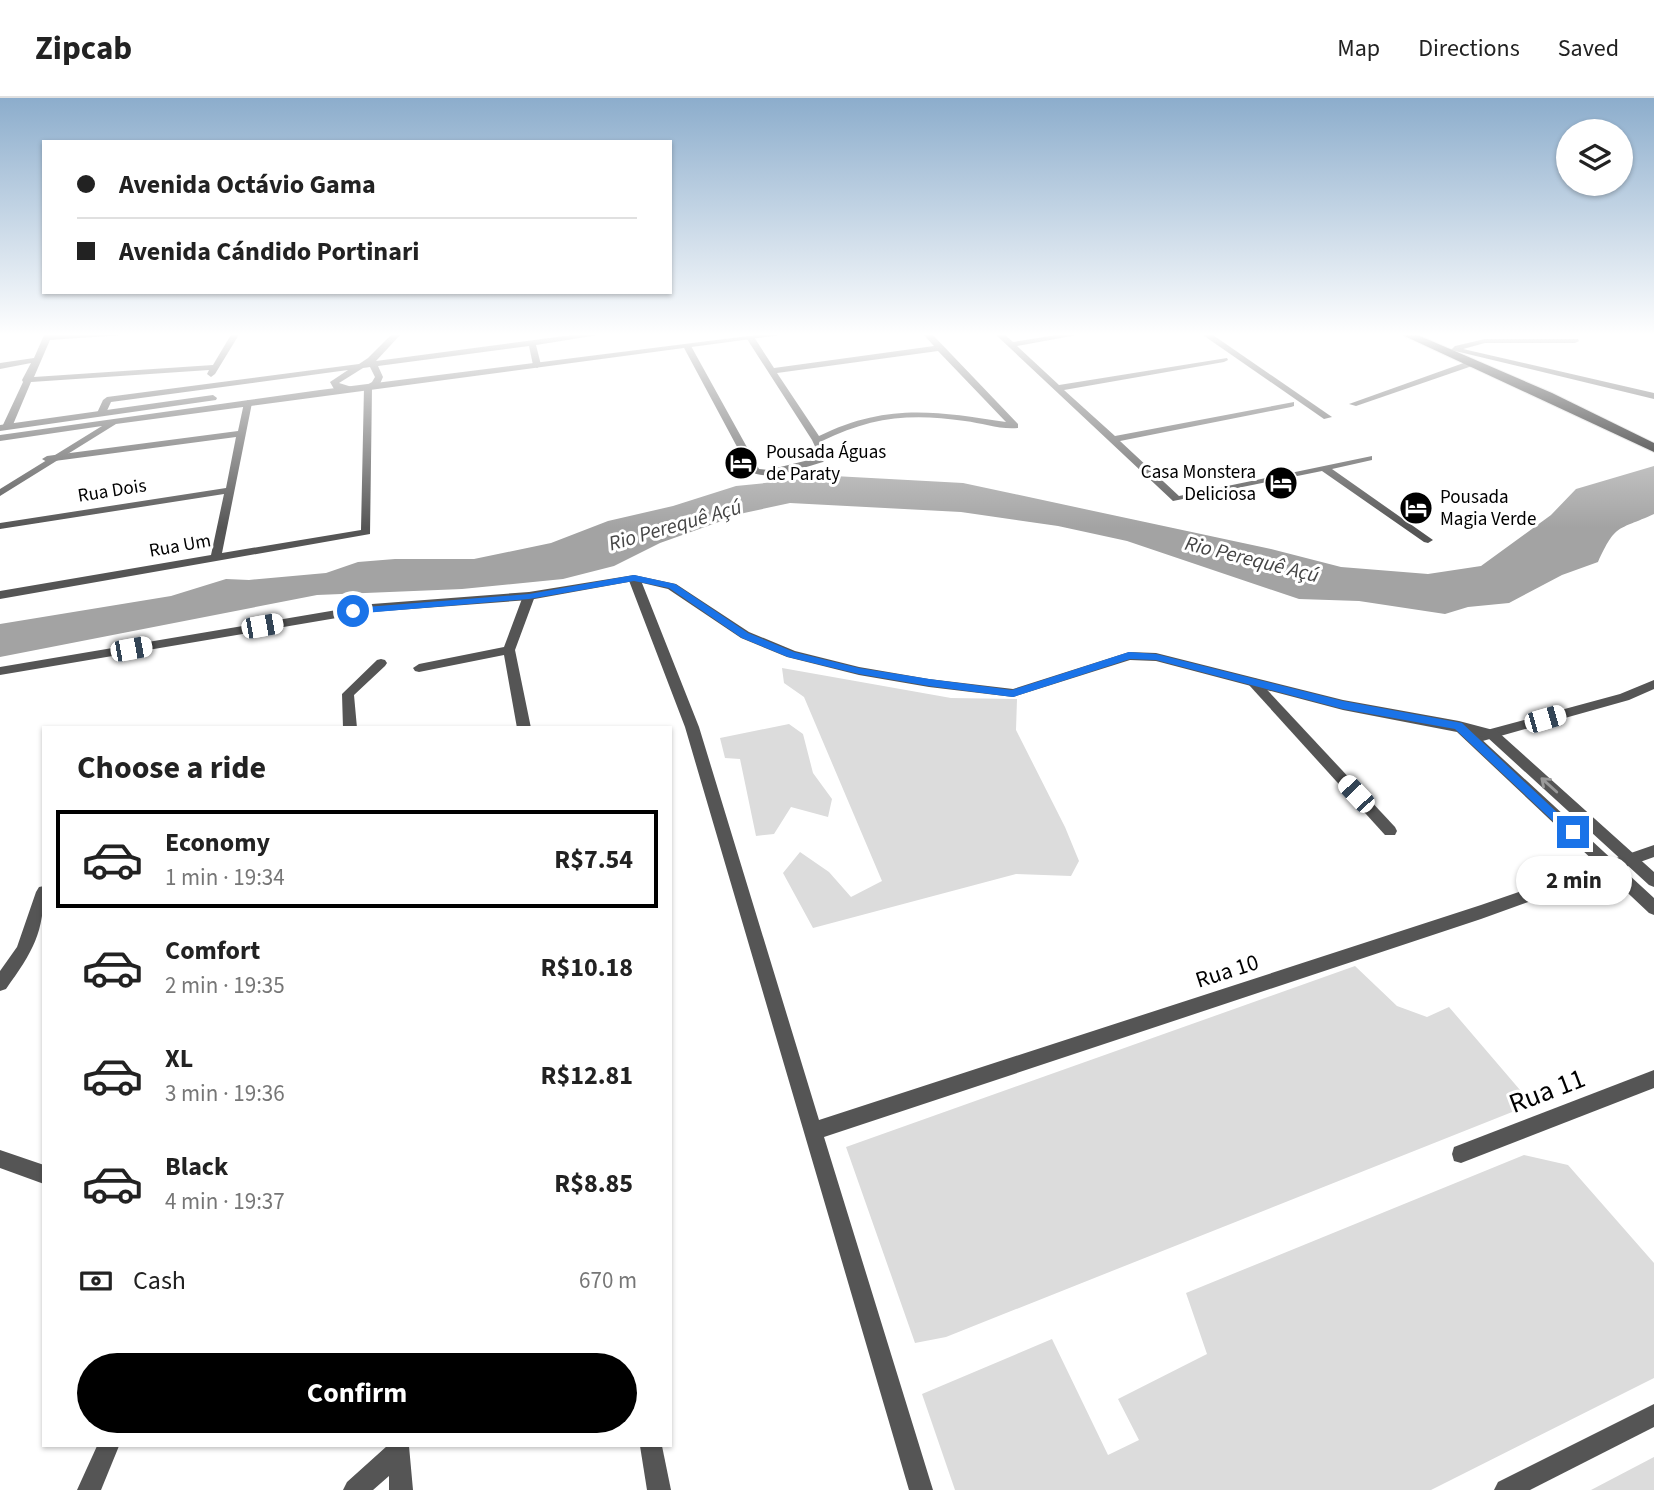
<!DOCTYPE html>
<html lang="en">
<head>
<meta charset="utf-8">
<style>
  :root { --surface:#fff; --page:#f2f2f2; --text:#222; --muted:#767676; --line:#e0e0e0; --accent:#000 }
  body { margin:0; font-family:"Source Sans 3",sans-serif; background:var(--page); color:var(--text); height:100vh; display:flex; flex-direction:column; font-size:26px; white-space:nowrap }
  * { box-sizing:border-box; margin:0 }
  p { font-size:23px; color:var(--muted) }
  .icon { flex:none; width:38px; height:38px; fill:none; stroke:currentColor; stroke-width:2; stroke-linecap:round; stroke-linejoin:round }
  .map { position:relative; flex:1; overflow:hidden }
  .panel { position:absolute; left:42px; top:628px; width:630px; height:721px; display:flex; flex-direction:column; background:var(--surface); border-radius:0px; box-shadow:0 2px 5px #0004 }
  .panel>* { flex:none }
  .banner { position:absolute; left:42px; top:42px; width:630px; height:154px; border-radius:0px; box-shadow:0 2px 5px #0004; display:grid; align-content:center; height:154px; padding:0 35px; background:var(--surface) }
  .tools { position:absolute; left:1556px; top:21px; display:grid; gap:14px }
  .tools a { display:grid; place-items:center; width:77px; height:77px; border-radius:50%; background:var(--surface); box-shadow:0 2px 5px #0004; font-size:35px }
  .end { position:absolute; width:32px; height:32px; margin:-16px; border:9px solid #1a73e8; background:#fff; box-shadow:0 0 0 4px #fff }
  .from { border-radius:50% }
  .bubble { position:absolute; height:49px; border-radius:24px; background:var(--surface); box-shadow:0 2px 5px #0004; font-size:23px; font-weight:700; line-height:49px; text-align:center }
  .car { position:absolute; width:21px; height:42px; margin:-21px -10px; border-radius:9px; box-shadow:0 0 5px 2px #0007; background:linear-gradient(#fff 24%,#345 0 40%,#fff 0 76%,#345 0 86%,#fff 0) }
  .banner b { display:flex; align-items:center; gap:24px; height:66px; font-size:26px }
  .banner b+b { border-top:2px solid var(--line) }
  .banner i { width:18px; height:18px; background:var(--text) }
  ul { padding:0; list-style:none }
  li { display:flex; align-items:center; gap:21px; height:98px; margin:0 14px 10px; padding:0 21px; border:4px solid transparent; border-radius:0px }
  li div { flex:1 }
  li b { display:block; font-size:26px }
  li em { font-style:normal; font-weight:700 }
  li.selected { border-color:var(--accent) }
  li>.icon { width:63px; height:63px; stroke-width:1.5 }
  h2 { padding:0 35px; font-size:32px; line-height:84px }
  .pay { display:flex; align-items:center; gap:18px; height:77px; padding:0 35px; font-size:26px }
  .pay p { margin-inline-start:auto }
  .cta { display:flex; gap:14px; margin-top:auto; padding:14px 35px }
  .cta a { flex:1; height:80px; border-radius:42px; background:var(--accent); color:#fff; font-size:28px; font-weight:700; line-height:80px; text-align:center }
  header { display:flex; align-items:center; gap:42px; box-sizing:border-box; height:98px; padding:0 35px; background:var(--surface); border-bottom:2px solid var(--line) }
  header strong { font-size:33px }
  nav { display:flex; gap:38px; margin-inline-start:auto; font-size:24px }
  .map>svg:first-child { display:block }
  .green { fill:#dcdcdc }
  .water { fill:#a3a3a3 }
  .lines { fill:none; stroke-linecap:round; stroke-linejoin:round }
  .trunk-casing { stroke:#dbdbdb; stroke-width:2 }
  .minor { fill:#555; fill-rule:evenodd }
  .tertiary { fill:#555; fill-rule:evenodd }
  .trunk { fill:#000; fill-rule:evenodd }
  .oneway { stroke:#999 }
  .route { fill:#1a73e8 }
  .labels { text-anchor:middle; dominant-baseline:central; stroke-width:6; stroke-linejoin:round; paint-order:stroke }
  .far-poi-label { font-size:19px; fill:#000; stroke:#fff; text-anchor:start }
  .far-street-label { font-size:19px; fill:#000; stroke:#fff }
  .far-water-label { font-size:21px; font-style:italic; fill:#444; stroke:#fff }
  .street-label { font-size:23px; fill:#000; stroke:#fff }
  .near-street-label { font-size:28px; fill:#000; stroke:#fff }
</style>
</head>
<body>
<header>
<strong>Zipcab</strong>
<nav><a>Map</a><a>Directions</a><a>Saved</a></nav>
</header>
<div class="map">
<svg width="1654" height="1392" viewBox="0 0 1654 1392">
  <rect width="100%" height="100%" fill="#fff"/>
  <g class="green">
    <polygon points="782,570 951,600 1017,601 1016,632 1065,729 1079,763 1071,778 1016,776 813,830 783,775 800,754 829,774 851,799 882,783 804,599 784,585"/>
    <polygon points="789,626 803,636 813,675 832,701 828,719 791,709 774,736 756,738 740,661 725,660 720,640"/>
    <polygon points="1355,868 1397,908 1427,919 1449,909 1532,1006 946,1239 915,1245 846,1049"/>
    <polygon points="1524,1057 1568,1067 1654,1165 1654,1280 1431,1392 955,1392 922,1296 1052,1241 1108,1357 1139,1342 1118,1301 1207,1256 1186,1195"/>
    <polygon points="1654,1359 1654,1392 1591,1392"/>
  </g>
  <path class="water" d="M 1654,368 L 1654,416 C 1617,433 1616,425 1598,464 L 1562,477 L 1509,505 L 1468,509 L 1445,516 L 1359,503 L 1299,501 L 1127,443 L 1058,428 L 961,414 L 790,405 L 744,415 L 660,445 L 614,468 L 563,481 L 462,491 L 317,497 L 0,559 L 0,526 L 171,498 L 226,481 L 249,482 L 326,475 L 358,464 L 395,461 L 474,461 L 551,445 L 608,423 L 673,408 L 736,388 L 834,378 L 963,385 L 1271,451 L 1341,469 L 1428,476 L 1481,468 L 1551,417 L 1576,391 Z"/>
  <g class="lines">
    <defs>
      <polygon id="trunk" points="1398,235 1413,235 1552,295 1654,345 1654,354"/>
    </defs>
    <use href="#trunk" class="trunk-casing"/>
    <g class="minor">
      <polygon points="45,235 53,235 52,237 127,235 123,237 50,242 34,279 213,267 232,235 240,235 215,276 211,279 207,276 209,272 31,284 12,329 4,331 2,329 23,284 22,282 31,265 0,271 0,265 34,260"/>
      <polygon points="393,235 402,235 376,263 587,235 611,235 536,247 541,267 537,270 533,267 529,248 378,268 383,279 379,288 372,290 370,436 0,501 0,493 211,457 224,396 0,431 0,425 226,390 236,339 47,364 42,361 47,358 238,333 244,305 248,302 252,305 222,455 361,432 364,289 372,284 375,279 370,269 363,270 339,285 352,289 352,293 334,291 330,284 348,272 111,304 105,317 97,315 103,302 107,299 359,266 368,260"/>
      <path d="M 922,235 L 931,235 L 1018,326 L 1018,330 C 1001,332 982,325 965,323 C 910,315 871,319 822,343 L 829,357 L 823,364 C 803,369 769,385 750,373 L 683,248 L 687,246 L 691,248 L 759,371 L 768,372 L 817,360 L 819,357 L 812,342 L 747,241 L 748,239 L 754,239 L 774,270 L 934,248 ZM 938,253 L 1006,324 C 935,313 886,305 819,338 L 777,275 Z"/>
      <polygon points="994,235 1003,235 1013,244 1068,235 1088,235 1017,248 1059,287 1227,260 1228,262 1224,264 1064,292 1115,338 1294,304 1294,308 1291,309 1120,343 1179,398 1372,358 1372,362 1332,371 1433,442 1428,445 1424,444 1322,373 1173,403"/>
      <polygon points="1200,235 1210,235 1332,319 1324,321"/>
      <polygon points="1485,241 1578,241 1579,243 1575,245 1485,245 1463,251 1654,295 1654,301 1451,252 1455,248"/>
      <polygon points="1472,262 1476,265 1475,267 1356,308 1349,306"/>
      <polygon points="634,477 640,480 699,629 819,1022 1481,807 1654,747 1654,759 1481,821 824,1039 933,1392 909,1392 685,629 628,480"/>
      <polygon points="529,494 535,498 515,552 531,630 517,630 504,557 419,574 415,573 413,570 419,566 504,549 523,498"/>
      <polygon points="381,561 385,562 387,565 385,568 354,597 357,630 343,630 342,596 377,562"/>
      <polygon points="1253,580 1257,581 1395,729 1397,733 1395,737 1385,737 1249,587 1247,584"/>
      <polygon points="1654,582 1654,591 1629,602 1472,646 1465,641 1472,636 1620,596"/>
      <path d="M 44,788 C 44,836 33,853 6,891 L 0,893 L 0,873 L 17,849 L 36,794 L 39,789 Z"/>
      <polygon points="1654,972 1654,990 1461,1065 1454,1063 1452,1056 1454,1049"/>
      <polygon points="0,1052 44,1067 44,1086 0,1070"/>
      <polygon points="1654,1306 1654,1329 1530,1392 1494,1392 1498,1384"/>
      <polygon points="97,1348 119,1348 101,1392 77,1392"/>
      <polygon points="387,1348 409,1348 413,1392 389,1392 389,1378 373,1392 343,1392 347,1384"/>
      <polygon points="640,1348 662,1348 671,1392 647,1392"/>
    </g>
    <g class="tertiary">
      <polygon points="771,235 796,235 116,326 0,398 0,391 102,328 0,343 0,337 320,292"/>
      <polygon points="213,297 217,300 216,302 0,333 0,327"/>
      <polygon points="634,477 676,486 749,534 795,553 859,569 929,581 1013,591 1129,554 1156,555 1343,602 1459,623 1497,633 1654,774 1654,789 1649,787 1488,640 1478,638 1654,800 1654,817 1649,815 1457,634 1343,612 1156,563 1130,562 1013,599 929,589 859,577 787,559 741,540 668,491 634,483 529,502 372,514 0,577 0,569 372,506 529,494"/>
    </g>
    <use href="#trunk" class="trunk"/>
  </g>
  <defs><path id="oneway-shaft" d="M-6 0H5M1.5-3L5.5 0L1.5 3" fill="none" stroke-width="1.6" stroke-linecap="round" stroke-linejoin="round" transform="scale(1.75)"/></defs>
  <use class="oneway" href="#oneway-shaft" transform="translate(1549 687) rotate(-138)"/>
  <linearGradient id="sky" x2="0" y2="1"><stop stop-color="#8cadcc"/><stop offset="0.55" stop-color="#fff"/><stop offset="1" stop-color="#fff" stop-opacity="0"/></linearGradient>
  <rect width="1654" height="430" fill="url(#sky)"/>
  <polygon class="route" points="634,477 675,486 748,535 794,554 859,570 929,581 1012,592 1129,554 1156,556 1343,603 1462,625 1578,734 1573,739 1568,737 1455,631 1343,611 1156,562 1130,561 1013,599 929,588 859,576 788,559 742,540 669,490 634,483 529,501 353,516 348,513 353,510 529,496"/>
  <defs>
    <symbol id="hotel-disc" viewBox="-11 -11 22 22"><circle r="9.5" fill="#000" stroke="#fff"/><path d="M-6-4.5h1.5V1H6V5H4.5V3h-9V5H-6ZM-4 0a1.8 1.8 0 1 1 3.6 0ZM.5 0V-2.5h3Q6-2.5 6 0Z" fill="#fff"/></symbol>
  </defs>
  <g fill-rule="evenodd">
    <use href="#hotel-disc" x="722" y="346" width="38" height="38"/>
    <use href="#hotel-disc" x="1262" y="366" width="38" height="38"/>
    <use href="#hotel-disc" x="1397" y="391" width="38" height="38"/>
  </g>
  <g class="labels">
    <g class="far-poi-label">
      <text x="766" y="354">Pousada Águas<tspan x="766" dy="22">de Paraty</tspan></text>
      <text x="1256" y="374" text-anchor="end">Casa Monstera<tspan x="1256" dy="22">Deliciosa</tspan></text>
      <text x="1440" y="399">Pousada<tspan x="1440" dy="22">Magia Verde</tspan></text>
    </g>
    <g class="far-street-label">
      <text transform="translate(112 393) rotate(-9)">Rua Dois</text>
      <text transform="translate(180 448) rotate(-10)">Rua Um</text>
    </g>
    <g class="far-water-label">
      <text transform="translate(675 427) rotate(-16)">Rio Perequê Açú</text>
      <text transform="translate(1252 461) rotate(14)">Rio Perequê Açú</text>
    </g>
    <g class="street-label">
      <text transform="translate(1227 873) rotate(-18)">Rua 10</text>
    </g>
    <g class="near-street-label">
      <text transform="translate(1547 993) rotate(-21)">Rua 11</text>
    </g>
  </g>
</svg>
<div class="tools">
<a><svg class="icon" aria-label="layers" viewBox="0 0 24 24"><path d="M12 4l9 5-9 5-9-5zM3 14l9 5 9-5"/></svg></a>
</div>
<i class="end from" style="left:353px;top:513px"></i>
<i class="end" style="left:1573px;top:734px"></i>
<div class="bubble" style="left:1516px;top:758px;width:116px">2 min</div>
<i class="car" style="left:262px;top:528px;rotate:80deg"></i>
<i class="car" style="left:131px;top:551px;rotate:80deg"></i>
<i class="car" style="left:1545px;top:621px;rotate:74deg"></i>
<i class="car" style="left:1356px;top:696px;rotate:317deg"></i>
<div class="banner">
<b><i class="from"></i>Avenida Octávio Gama</b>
<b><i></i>Avenida Cándido Portinari</b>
</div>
<section class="panel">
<h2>Choose a ride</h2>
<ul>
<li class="selected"><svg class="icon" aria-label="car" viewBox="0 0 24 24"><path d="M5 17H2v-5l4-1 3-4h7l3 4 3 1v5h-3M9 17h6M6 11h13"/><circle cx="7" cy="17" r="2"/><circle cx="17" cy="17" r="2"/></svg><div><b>Economy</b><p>1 min · 19:34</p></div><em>R$7.54</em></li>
<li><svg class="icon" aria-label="car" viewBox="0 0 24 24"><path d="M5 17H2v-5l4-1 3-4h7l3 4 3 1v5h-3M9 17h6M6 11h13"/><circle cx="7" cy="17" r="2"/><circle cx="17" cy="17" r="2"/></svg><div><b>Comfort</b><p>2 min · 19:35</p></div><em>R$10.18</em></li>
<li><svg class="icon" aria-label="car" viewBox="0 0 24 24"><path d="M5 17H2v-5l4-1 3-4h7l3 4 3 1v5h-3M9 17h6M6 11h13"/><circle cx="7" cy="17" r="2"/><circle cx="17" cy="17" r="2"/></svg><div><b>XL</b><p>3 min · 19:36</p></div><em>R$12.81</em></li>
<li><svg class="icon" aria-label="car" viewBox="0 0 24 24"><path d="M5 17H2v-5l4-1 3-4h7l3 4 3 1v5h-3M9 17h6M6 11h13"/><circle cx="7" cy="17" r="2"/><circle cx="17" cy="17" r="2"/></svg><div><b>Black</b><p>4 min · 19:37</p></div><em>R$8.85</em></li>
</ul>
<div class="pay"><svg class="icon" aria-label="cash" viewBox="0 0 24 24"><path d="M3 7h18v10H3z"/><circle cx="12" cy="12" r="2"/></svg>Cash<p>670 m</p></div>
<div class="cta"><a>Confirm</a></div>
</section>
</div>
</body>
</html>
